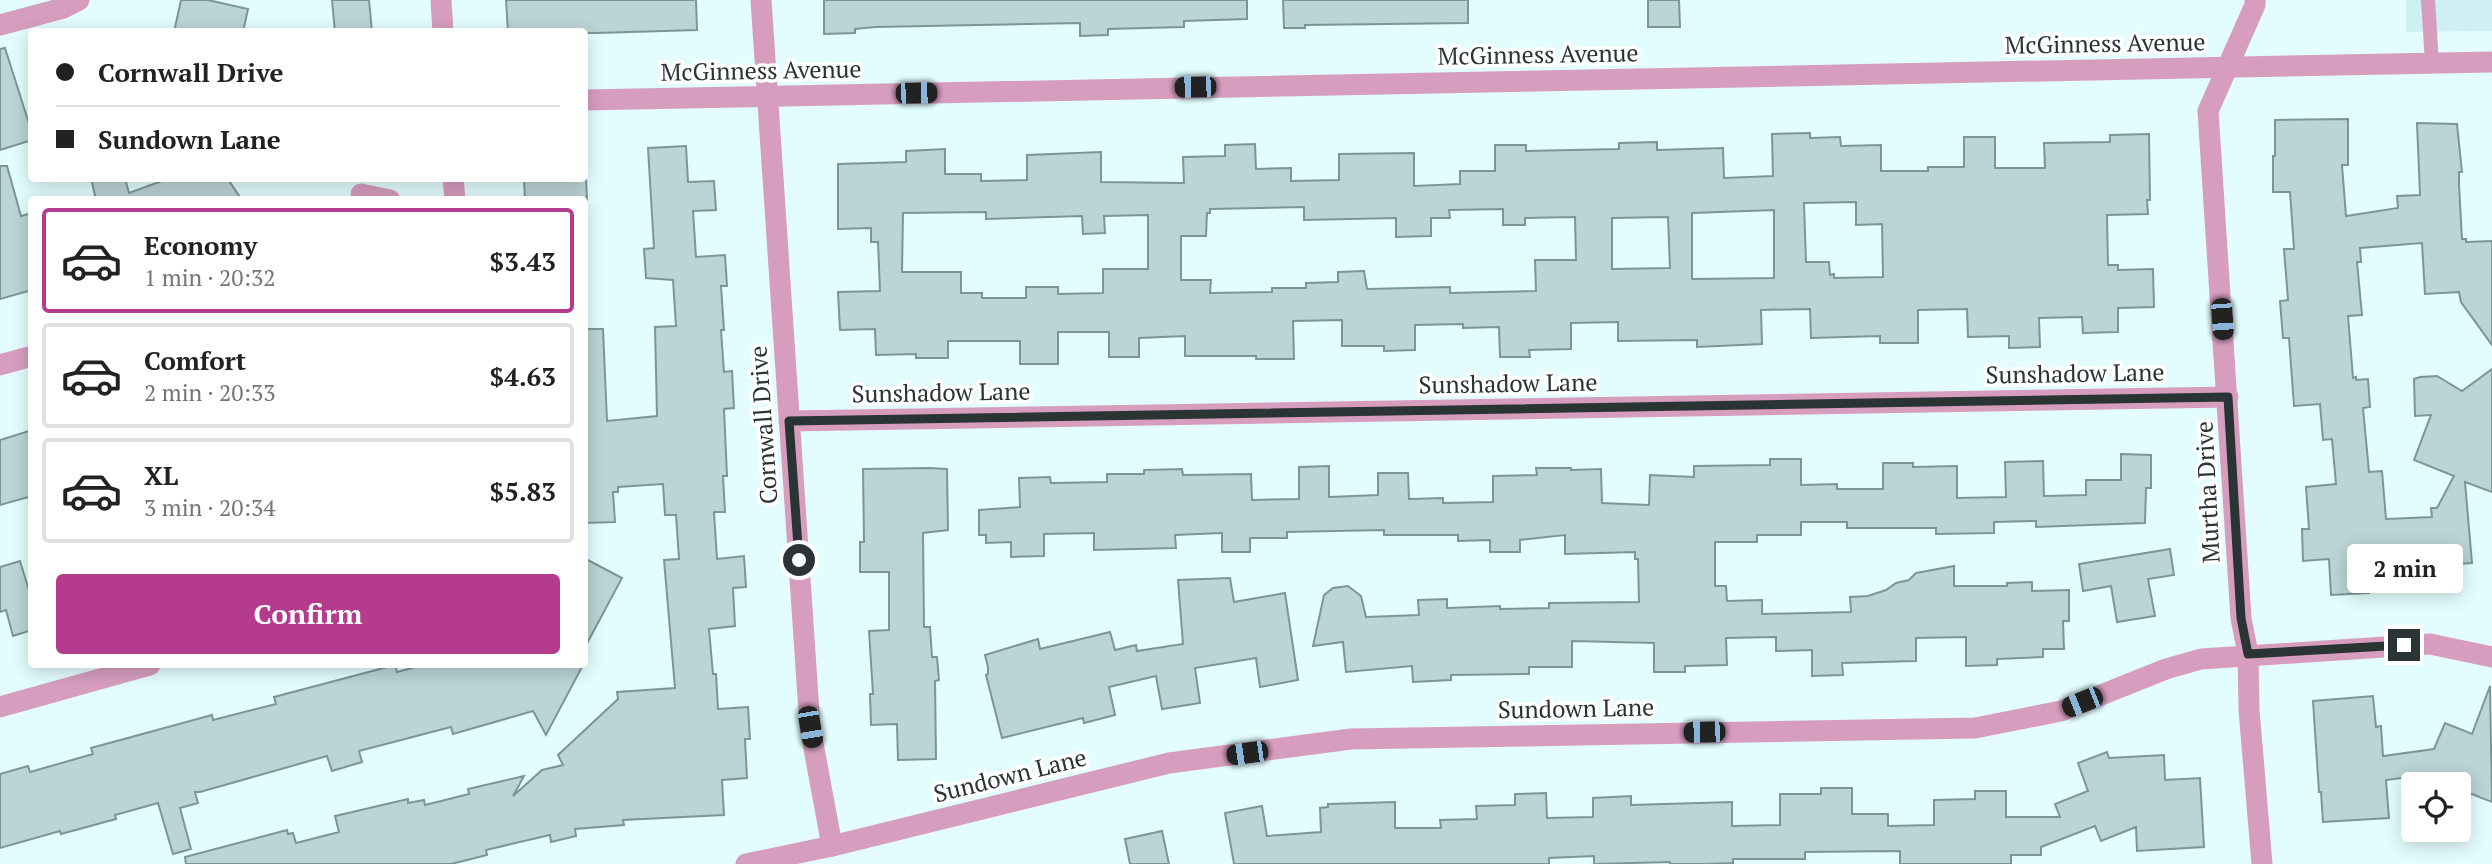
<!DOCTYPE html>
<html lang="en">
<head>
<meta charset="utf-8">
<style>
  :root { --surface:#fff; --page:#f2f2f2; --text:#222; --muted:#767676; --line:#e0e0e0; --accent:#b53b8e }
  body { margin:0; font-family:"PT Serif",serif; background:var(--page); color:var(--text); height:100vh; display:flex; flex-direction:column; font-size:26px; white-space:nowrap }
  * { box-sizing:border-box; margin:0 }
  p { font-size:23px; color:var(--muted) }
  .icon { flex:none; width:38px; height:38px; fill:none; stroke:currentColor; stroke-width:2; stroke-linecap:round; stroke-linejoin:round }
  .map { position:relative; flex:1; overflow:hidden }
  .side { position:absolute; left:28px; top:196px; width:560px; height:472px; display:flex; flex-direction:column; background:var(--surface); border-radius:7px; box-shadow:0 4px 18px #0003 }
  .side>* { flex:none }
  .top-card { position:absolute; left:28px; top:28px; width:560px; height:154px; border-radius:7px; box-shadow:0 4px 18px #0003; display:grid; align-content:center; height:154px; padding:0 28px; background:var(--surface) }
  .controls { position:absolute; left:2401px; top:772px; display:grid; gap:14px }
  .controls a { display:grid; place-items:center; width:70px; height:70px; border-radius:7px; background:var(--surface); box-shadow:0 4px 18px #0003; font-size:35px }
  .end { position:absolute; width:32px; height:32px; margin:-16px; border:9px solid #2a3434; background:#fff; box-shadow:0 0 0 4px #fff }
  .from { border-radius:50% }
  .bubble { position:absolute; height:49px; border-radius:7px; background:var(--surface); box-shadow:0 4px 18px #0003; font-size:23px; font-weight:600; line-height:49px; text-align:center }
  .car { position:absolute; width:21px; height:42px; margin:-21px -10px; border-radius:9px; box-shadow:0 0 5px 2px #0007; background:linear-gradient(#222 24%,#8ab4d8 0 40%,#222 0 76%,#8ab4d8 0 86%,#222 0) }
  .top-card b { display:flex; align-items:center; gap:24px; height:66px; font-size:26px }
  .top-card b+b { border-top:2px solid var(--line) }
  .top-card i { width:18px; height:18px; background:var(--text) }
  ul { padding:12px 0 0; list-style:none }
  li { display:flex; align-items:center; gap:21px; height:105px; margin:0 14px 10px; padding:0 14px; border:4px solid var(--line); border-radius:7px }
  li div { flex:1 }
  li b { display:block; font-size:26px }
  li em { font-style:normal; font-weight:600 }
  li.current { border-color:var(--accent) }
  li>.icon { width:63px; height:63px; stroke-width:1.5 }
  .cta { display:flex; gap:14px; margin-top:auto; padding:14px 28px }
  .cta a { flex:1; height:80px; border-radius:7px; background:var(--accent); color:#fff; font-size:28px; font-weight:600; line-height:80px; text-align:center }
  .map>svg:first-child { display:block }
  .built { fill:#cef0f2 }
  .building { fill:#bbd4d5; stroke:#7e9596; stroke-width:2; fill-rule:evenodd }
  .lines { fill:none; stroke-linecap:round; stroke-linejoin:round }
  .lane { stroke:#d79dbf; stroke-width:14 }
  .street { stroke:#d79dbf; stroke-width:21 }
  .route { stroke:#2a3434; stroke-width:9 }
  .labels { text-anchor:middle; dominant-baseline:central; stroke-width:7; stroke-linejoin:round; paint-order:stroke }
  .street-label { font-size:24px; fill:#2a3434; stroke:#fff }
</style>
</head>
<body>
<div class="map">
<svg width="2492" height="864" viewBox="0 0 2492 864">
  <rect width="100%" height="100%" fill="#e3fdfe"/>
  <polygon class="built" points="2406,0 2492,0 2492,31 2406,32"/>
  <g class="building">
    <polygon points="181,0 208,0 248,9 243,32 174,32"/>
    <polygon points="332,0 369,0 372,32 335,32"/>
    <polygon points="506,0 696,0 697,30 596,33 508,32"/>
    <polygon points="824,0 1247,0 1247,19 1184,21 1184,27 1108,29 1108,35 1080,36 1080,23 875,27 855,29 855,33 824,34"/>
    <polygon points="1283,0 1468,0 1468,23 1305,25 1305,28 1284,28"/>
    <polygon points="1648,0 1679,0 1680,27 1648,27"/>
    <polygon points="5,48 32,133 32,140 0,150 0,49"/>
    <polygon points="2348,119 2348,165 2342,165 2346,216 2398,208 2397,196 2420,195 2417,123 2457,124 2462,172 2459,172 2459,185 2462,239 2466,239 2466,242 2492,241 2492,345 2461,302 2459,292 2425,294 2422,243 2360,248 2361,262 2357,262 2362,315 2348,316 2353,378 2356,377 2356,380 2368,379 2370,407 2363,408 2369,472 2382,471 2386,519 2432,517 2431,508 2437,508 2454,476 2414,460 2431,415 2415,416 2414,379 2420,377 2437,376 2462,391 2492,369 2492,492 2465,482 2472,563 2441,565 2442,580 2412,582 2409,546 2367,548 2369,593 2331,595 2329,559 2303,561 2302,529 2309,529 2306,487 2336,484 2332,439 2323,440 2320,404 2294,406 2289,338 2283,338 2280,301 2288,300 2284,249 2294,249 2290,192 2273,192 2273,156 2275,156 2275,120"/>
    <path d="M 1810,133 L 1810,138 L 1840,137 L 1841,146 L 1881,145 L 1881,171 L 1928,171 L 1928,167 L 1964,167 L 1964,137 L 1995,137 L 1995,168 L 2045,168 L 2044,143 L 2110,142 L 2110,135 L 2149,134 L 2150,200 L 2147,200 L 2148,214 L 2107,215 L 2108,265 L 2118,265 L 2118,270 L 2153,269 L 2154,307 L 2118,308 L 2118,332 L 2083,333 L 2082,317 L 2039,318 L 2040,347 L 2009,348 L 2009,336 L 1968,337 L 1967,309 L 1918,310 L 1918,343 L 1880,343 L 1880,336 L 1811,338 L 1810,309 L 1761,310 L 1762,344 L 1697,347 L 1697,340 L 1618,341 L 1618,322 L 1571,323 L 1571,349 L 1529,350 L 1530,357 L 1500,357 L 1499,327 L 1463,328 L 1463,324 L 1415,325 L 1415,350 L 1384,351 L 1384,346 L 1342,346 L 1342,320 L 1293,321 L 1294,359 L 1256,359 L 1256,356 L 1185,356 L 1185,336 L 1139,338 L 1139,357 L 1109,357 L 1109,332 L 1058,332 L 1058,364 L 1020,364 L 1020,341 L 948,341 L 948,358 L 916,358 L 916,354 L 876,355 L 875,329 L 840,330 L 838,292 L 880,291 L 878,242 L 871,242 L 871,228 L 838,229 L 838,164 L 906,162 L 906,151 L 945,149 L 945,174 L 981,174 L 981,181 L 1027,180 L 1027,155 L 1101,152 L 1101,182 L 1184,183 L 1183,157 L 1225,156 L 1225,145 L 1255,144 L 1256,169 L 1291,168 L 1291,181 L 1339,180 L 1339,154 L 1414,153 L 1414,186 L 1460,184 L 1460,171 L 1495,171 L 1495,145 L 1526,145 L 1526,151 L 1619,149 L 1619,143 L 1657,142 L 1657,150 L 1723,148 L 1724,178 L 1773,176 L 1772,134 ZM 1856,202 L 1856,225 L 1882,224 L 1883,277 L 1834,278 L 1834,274 L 1830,275 L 1829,262 L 1806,262 L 1804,203 ZM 1304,207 L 1304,220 L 1396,218 L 1396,237 L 1431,236 L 1431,218 L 1450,218 L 1449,210 L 1503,209 L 1503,225 L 1525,225 L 1525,218 L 1575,217 L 1576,260 L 1535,260 L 1536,291 L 1450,293 L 1450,287 L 1367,289 L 1364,271 L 1338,272 L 1338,282 L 1306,283 L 1306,288 L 1272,288 L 1272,292 L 1210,293 L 1211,280 L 1181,280 L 1181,236 L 1206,236 L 1207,213 L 1210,213 L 1210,209 ZM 1774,210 L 1774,278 L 1692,279 L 1692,213 ZM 986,212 L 986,219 L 1082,216 L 1083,234 L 1105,233 L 1104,216 L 1148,215 L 1148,269 L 1103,269 L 1103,293 L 1058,294 L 1058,287 L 1026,287 L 1026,298 L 982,298 L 982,293 L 961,293 L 961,272 L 902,272 L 903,213 ZM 1668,217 L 1670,268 L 1612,269 L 1612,218 Z"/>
    <polygon points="686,146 688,182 714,181 716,210 693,211 696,257 725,255 727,286 721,286 724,330 721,330 724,372 732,371 734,408 724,409 727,476 723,476 725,512 714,512 717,559 744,556 746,587 733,588 735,626 709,629 713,674 716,674 718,709 748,707 750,739 745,739 747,778 722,780 724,815 623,820 624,825 575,829 576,836 551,842 550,835 486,850 487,855 451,864 186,864 185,857 287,830 288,834 293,833 296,843 339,832 335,816 408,799 408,803 424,800 425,805 469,794 468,789 524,776 513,796 542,770 563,765 558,755 618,699 617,692 675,688 664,560 679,559 676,515 665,515 663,484 618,487 618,492 613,492 615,522 584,523 584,329 603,329 607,421 657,416 655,327 676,326 673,280 646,278 644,249 654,248 648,148"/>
    <polygon points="0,166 7,166 21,216 32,213 32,290 0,299"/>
    <polygon points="91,178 125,178 129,193 170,178 227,178 242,200 96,200"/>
    <polygon points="524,178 586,178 587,200 525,200"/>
    <polygon points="32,430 32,496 0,505 0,440"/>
    <polygon points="2121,454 2151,455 2151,488 2146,488 2145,523 2036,527 2036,521 1994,522 1994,533 1936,534 1936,528 1847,528 1847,522 1801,522 1801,535 1757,535 1757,542 1715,542 1715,586 1726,586 1727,601 1762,600 1762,614 1851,612 1850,597 1868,596 1886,590 1896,583 1909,580 1916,573 1954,566 1954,586 2007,586 2007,583 2032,582 2032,591 2069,590 2069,621 2063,621 2064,649 2043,649 2043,657 1997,659 1997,665 1966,666 1966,637 1916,638 1916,661 1842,663 1843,675 1812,676 1812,650 1776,651 1776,637 1726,638 1727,665 1685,666 1685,672 1654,672 1654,643 1572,641 1572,667 1529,667 1529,674 1451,675 1451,680 1413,682 1412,666 1346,672 1343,642 1313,646 1324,595 1333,588 1348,586 1361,596 1366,617 1419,615 1418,600 1447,599 1447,608 1500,606 1500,609 1549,608 1549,603 1639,602 1638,559 1635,559 1635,552 1565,554 1565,535 1520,540 1520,552 1490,552 1490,540 1458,541 1458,535 1384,535 1384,530 1287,532 1287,538 1250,538 1250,552 1222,552 1222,533 1175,535 1176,548 1094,550 1094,533 1044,534 1044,556 1011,557 1011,542 986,543 986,535 979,535 979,510 1020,507 1019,478 1050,477 1051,483 1107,482 1107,474 1144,474 1144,470 1182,469 1183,475 1251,474 1252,500 1299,499 1299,467 1329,466 1329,497 1378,495 1378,473 1408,473 1409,499 1443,498 1443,503 1493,502 1493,476 1537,475 1536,468 1571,468 1571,470 1601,469 1602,503 1649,505 1650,475 1694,477 1694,466 1770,465 1770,459 1801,459 1801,485 1837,484 1837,489 1883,489 1883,463 1913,463 1913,467 1957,466 1957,498 2006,497 2005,462 2043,461 2044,496 2086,495 2086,480 2121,480"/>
    <polygon points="929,468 947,469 948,530 923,533 924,627 930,627 932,657 937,657 939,680 935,681 936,759 898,760 897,724 871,725 870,694 873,694 869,631 889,630 889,572 860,572 860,542 864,542 863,469"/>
    <polygon points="2170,549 2174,575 2148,579 2155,616 2117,622 2111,586 2083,591 2079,564"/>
    <polygon points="584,558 622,578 584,649"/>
    <polygon points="20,561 32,600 32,630 13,636 6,610 0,612 0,567"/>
    <polygon points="1230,578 1234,602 1285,593 1298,680 1260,687 1256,658 1195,668 1200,703 1162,709 1156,676 1109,687 1115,715 1084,723 1083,718 1002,738 986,675 988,674 988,667 985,655 1038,639 1040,649 1110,632 1115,650 1136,645 1137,651 1183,644 1178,580"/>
    <polygon points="395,665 397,672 423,665 583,665 546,735 533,711 453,734 451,727 359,751 362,762 332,771 327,756 200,792 195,792 198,803 180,808 191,849 173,854 158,803 115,815 116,819 61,834 60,831 0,848 0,774 28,766 30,772 93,754 91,748 212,715 213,720 276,704 274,697"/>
    <polygon points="2490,686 2492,802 2459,789 2459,784 2447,784 2425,775 2386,780 2389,818 2323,822 2321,792 2319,792 2313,701 2373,696 2376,727 2381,726 2383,756 2434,749 2445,723 2472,734"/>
    <polygon points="2107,752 2109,758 2164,755 2165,780 2200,778 2204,847 2137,851 2136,827 2101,841 2095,826 2041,847 2041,855 2011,855 2011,864 1900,864 1900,851 1805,852 1805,859 1733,859 1733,863 1705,864 1670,864 1670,862 1594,864 1594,856 1549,858 1549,864 1234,864 1225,813 1262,806 1267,836 1321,832 1320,808 1328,807 1328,804 1395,802 1395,828 1441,828 1440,820 1477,819 1476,806 1515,805 1515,794 1546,793 1547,818 1593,817 1593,798 1631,796 1631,805 1732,802 1732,826 1780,825 1780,794 1821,794 1821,788 1852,788 1852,814 1888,814 1888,826 1934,825 1934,800 1975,799 1975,791 2006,791 2006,817 2060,817 2055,804 2088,791 2078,763"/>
    <polygon points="1162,831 1169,864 1130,864 1125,839"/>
  </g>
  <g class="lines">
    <polyline class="lane" points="2428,0 2432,63"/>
    <g class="street">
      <polyline points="441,0 443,32"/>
      <polyline points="761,0 810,727 832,846"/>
      <polyline points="2255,0 2255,5 2208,111 2241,618 2248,654 2249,710 2262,864"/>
      <polyline points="0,25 63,8 79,0"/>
      <polyline points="584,100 2492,62"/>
      <polyline points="453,178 455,200"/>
      <polyline points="361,194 390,200"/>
      <polyline points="0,365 32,356"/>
      <polyline points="789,421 2228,397"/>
      <polyline points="0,707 150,665"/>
      <polyline points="746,864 832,846 1169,763 1351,739 1975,728 2061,711 2166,669 2201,659 2430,644 2492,657"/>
    </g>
  </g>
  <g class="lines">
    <polyline class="route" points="799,560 789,421 2228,397 2241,618 2248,654 2404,645"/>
  </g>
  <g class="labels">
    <g class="street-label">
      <text transform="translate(2105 43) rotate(-1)">McGinness Avenue</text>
      <text transform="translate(1538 54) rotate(-1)">McGinness Avenue</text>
      <text transform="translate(761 70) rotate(-1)">McGinness Avenue</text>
      <text transform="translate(2075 373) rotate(-1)">Sunshadow Lane</text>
      <text transform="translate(1508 383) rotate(-1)">Sunshadow Lane</text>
      <text transform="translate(941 392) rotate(-1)">Sunshadow Lane</text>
      <text transform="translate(763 425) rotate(-94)">Cornwall Drive</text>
      <text transform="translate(2207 492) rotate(-93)">Murtha Drive</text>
      <text transform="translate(1576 708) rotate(-1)">Sundown Lane</text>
      <text transform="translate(1010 775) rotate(-14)">Sundown Lane</text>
    </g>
  </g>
</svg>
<div class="controls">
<a><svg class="icon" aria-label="locate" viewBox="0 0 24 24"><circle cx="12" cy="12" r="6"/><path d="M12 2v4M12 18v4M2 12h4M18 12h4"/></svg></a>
</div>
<i class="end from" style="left:799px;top:560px"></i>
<i class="end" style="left:2404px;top:645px"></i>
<div class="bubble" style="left:2347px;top:544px;width:116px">2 min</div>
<i class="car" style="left:1195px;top:87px;rotate:269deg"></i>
<i class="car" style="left:916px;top:93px;rotate:89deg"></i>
<i class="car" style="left:2222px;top:319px;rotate:176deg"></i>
<i class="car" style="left:2082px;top:702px;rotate:248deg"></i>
<i class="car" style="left:810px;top:727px;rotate:170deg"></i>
<i class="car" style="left:1704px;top:732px;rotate:269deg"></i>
<i class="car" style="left:1247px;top:753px;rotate:262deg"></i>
<div class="top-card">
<b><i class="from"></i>Cornwall Drive</b>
<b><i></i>Sundown Lane</b>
</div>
<section class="side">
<ul>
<li class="current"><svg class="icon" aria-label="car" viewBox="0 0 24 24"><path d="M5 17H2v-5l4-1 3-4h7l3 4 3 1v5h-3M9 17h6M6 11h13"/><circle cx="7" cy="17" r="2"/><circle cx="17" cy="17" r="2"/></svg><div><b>Economy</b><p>1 min · 20:32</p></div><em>$3.43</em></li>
<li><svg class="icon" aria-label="car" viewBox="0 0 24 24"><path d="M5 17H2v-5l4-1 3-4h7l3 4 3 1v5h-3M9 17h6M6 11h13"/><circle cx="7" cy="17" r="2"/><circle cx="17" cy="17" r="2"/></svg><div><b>Comfort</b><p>2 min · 20:33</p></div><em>$4.63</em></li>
<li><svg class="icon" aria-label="car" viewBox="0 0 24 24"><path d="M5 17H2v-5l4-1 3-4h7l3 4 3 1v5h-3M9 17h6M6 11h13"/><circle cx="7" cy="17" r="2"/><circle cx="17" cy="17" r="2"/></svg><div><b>XL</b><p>3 min · 20:34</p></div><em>$5.83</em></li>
</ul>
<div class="cta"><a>Confirm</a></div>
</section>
</div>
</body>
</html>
